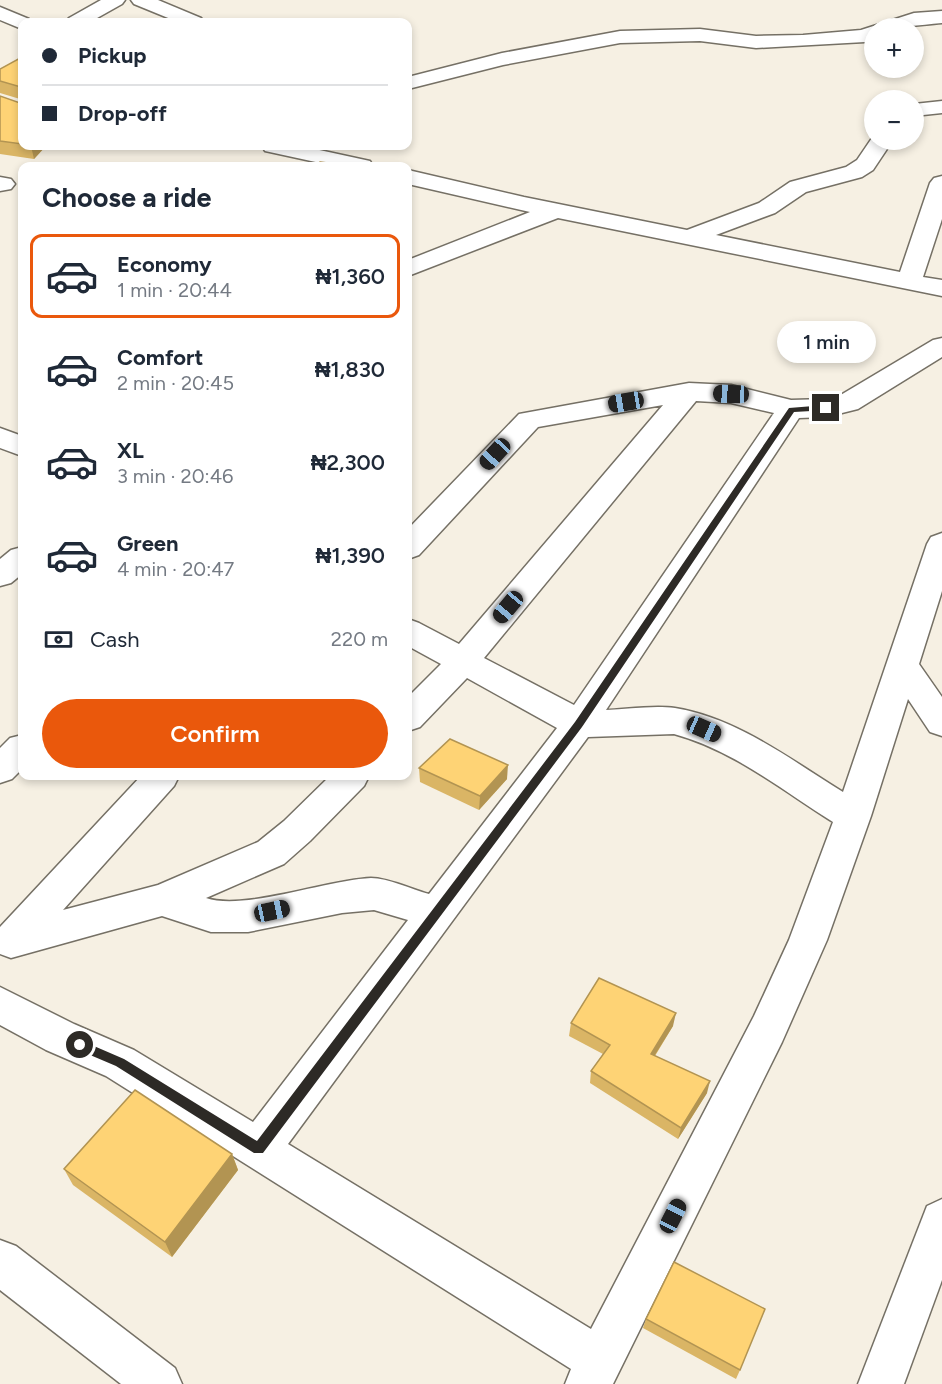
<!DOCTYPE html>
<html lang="en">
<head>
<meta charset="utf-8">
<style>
  :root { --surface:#fff; --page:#f2f2f3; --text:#1f2937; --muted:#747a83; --line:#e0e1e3; --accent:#ea580c }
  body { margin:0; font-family:Figtree,sans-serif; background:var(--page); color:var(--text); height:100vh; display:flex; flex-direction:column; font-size:22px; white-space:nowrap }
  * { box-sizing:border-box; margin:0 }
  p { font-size:20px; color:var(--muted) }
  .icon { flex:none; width:33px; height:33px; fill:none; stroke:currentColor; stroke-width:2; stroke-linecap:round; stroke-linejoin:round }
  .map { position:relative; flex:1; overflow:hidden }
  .sheet { position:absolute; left:18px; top:162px; width:394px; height:618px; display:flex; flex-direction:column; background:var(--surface); border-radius:12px; box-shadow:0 3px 9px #0003 }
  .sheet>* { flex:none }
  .guide { position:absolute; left:18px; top:18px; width:394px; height:132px; border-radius:12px; box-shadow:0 3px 9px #0003; display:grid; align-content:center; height:132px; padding:0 24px; background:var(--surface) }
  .tools { position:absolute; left:864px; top:18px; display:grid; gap:12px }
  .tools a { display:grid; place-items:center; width:60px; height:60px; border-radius:50%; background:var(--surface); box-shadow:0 3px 9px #0003; font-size:30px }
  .end { position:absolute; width:27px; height:27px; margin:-14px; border:8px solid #2d2a26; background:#fff; box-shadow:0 0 0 3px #fff }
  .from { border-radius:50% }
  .bubble { position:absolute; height:42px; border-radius:21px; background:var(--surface); box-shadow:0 3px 9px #0003; font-size:20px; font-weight:600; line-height:42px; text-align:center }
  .car { position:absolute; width:18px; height:36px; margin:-18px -9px; border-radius:8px; box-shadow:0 0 4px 2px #0007; background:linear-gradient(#222 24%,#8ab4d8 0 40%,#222 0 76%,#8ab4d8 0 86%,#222 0) }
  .guide b { display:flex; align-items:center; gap:21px; height:57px; font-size:22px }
  .guide b+b { border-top:2px solid var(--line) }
  .guide i { width:15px; height:15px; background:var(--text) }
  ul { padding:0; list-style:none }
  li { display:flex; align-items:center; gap:18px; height:84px; margin:0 12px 9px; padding:0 12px; border:3px solid transparent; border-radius:12px }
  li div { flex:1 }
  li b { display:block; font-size:22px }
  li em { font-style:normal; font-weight:600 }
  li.active { border-color:var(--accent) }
  li>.icon { width:54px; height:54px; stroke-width:1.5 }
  h2 { padding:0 24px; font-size:27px; line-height:72px }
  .pay { display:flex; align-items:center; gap:15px; height:66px; padding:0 24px; font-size:22px }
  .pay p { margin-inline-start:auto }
  .button { display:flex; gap:12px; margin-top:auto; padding:12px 24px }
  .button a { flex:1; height:69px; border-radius:36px; background:var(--accent); color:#fff; font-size:24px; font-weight:600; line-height:69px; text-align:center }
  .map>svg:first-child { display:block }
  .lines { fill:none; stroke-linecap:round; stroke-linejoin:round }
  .minor-casing { stroke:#757065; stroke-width:3 }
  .minor { fill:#fff; fill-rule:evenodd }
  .wall { fill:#dab565 }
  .shaded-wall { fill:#b29452 }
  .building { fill:#fed375; stroke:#b29452; stroke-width:1.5 }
  .route { fill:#2d2a26 }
</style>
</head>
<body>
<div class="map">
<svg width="942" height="1384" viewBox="0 0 942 1384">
  <rect width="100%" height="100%" fill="#f6f0e3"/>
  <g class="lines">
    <defs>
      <g id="minor">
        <polygon points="101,0 125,0 122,4 90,22 66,22 69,18"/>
        <polygon points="131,0 158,0 201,18 204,22 178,22 134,4"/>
        <polygon points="0,7 29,19 32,22 22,22 22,29 0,20"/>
        <path d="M 942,11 L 942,23 C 919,25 898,28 874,28 L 874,39 L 865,42 L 756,48 L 700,41 L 620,43 L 503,65 L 408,89 L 408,77 L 502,53 L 620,31 L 700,29 L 756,36 L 803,35 L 861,30 L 914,13 Z"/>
        <polygon points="942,101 942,113 914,116 914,104"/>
        <polygon points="874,135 874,140 893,140 873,170 862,177 806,192 775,213 716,235 900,272 930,183 934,178 942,176 942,219 923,277 942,280 942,296 558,218 408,276 408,260 530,212 408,184 408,170 524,197 687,230 759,203 790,182 846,167 857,160"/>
        <polygon points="262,146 301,146 370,161 373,166 334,166 265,151"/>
        <polygon points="0,177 11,179 15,184 11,189 0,191"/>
        <path d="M 942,338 L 942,357 L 858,409 L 826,417 L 799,418 L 606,710 C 628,709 654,705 675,708 C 737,718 791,760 843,792 L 927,544 L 931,537 L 942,533 L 942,591 L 919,664 L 942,697 L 942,736 L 930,732 L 908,699 L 871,816 L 827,940 L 782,1042 L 613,1384 L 565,1384 L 571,1369 L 106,1076 L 46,1050 L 0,1025 L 0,987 L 74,1024 L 134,1050 L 253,1122 L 408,920 L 374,910 L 342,913 L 248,932 L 211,932 L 162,916 L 11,958 L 0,954 L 0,927 L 141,776 L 179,776 L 174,786 L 63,910 L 158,885 L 258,842 L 284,821 L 330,776 L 369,776 L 364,786 L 310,841 L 284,864 L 206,898 C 244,911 326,880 371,878 C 388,878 411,889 429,894 L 557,728 L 467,678 L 420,727 L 408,731 L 408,697 L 441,664 L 408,646 L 408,619 L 419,623 L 459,644 L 663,405 L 538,427 L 419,555 L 408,559 L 408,529 L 519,414 L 689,383 L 731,385 L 791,400 L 826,399 L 839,396 L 933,340 ZM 696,401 L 731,403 L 774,413 L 574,705 L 484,658 ZM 674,734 C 733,750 782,790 833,822 L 789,940 L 754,1016 L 591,1329 L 288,1144 L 588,737 Z"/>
        <polygon points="0,428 22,436 22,456 0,448"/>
        <polygon points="22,547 22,574 11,583 0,586 0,559 11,550"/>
        <polygon points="22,735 22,769 12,779 0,783 0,748 10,738"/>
        <polygon points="942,1199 942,1280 904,1384 858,1384 927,1206"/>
        <polygon points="0,1240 16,1246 175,1368 182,1384 121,1384 0,1290"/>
      </g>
    </defs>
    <use href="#minor" class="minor-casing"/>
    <use href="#minor" class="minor"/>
  </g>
  <g class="wall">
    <polygon points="22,57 22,146 46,146 34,159 0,154 0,96 20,103 20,99 0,93 0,69"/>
    <polygon points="419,768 507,779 479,810 420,782"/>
    <polygon points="571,1023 673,1026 655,1056 707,1093 678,1139 590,1083 591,1071 603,1054 569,1036"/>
    <polygon points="232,1154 238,1170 172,1257 73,1185 64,1169"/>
    <polygon points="646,1319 740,1370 736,1379 643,1328"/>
  </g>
  <g class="shaded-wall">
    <polygon points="31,146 46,146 34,159"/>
    <polygon points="508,765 507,779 479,810 480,796"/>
    <polygon points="676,1013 673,1026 648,1066 651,1054"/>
    <polygon points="710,1081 707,1093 678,1139 681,1128"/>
    <polygon points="232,1154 238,1170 172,1257 165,1242"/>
  </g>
  <g class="building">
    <polygon points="22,57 22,144 0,141 0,96 20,103 21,87 0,81 0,69"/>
    <polygon points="320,162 351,166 316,166"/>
    <polygon points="450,739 508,765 480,796 419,768"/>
    <polygon points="599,978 676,1013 651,1054 710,1081 681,1128 591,1071 610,1045 571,1023"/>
    <polygon points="135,1090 232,1154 165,1242 64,1169"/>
    <polygon points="674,1262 765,1309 740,1370 646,1319"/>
  </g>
  <polygon class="route" points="826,405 829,406 829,410 794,412 582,727 263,1153 254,1153 116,1066 76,1049 75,1045 80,1040 124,1059 257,1141 575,722 789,408"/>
</svg>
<div class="tools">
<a>+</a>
<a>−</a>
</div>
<i class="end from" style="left:80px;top:1045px"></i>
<i class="end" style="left:826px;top:408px"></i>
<div class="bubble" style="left:777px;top:321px;width:99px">1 min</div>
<i class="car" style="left:731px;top:394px;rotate:272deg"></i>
<i class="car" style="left:626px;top:402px;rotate:261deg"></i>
<i class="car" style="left:495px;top:454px;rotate:223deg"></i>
<i class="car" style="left:508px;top:607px;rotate:220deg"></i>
<i class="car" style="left:704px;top:729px;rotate:114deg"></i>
<i class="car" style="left:272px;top:911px;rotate:78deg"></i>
<i class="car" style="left:673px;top:1216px;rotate:27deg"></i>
<div class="guide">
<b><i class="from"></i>Pickup</b>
<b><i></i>Drop-off</b>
</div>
<section class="sheet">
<h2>Choose a ride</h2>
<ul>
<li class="active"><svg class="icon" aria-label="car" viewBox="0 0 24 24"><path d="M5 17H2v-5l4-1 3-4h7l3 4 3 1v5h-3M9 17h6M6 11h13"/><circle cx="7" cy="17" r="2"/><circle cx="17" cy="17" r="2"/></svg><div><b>Economy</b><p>1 min · 20:44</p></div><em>₦1,360</em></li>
<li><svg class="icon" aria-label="car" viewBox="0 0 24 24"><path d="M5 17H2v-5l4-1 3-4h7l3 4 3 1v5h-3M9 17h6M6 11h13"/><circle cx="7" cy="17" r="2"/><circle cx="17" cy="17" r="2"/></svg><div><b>Comfort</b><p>2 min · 20:45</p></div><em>₦1,830</em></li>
<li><svg class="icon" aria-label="car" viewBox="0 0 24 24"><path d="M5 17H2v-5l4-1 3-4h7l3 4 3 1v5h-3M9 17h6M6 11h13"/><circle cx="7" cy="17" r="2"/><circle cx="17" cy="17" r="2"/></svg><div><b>XL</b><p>3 min · 20:46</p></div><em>₦2,300</em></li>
<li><svg class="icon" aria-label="car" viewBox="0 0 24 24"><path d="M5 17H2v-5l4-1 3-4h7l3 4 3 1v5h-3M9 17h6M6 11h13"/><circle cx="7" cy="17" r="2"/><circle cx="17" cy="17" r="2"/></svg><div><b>Green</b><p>4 min · 20:47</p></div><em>₦1,390</em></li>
</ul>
<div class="pay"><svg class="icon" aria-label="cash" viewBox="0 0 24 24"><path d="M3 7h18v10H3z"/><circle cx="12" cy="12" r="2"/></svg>Cash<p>220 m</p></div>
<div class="button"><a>Confirm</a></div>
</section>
</div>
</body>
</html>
